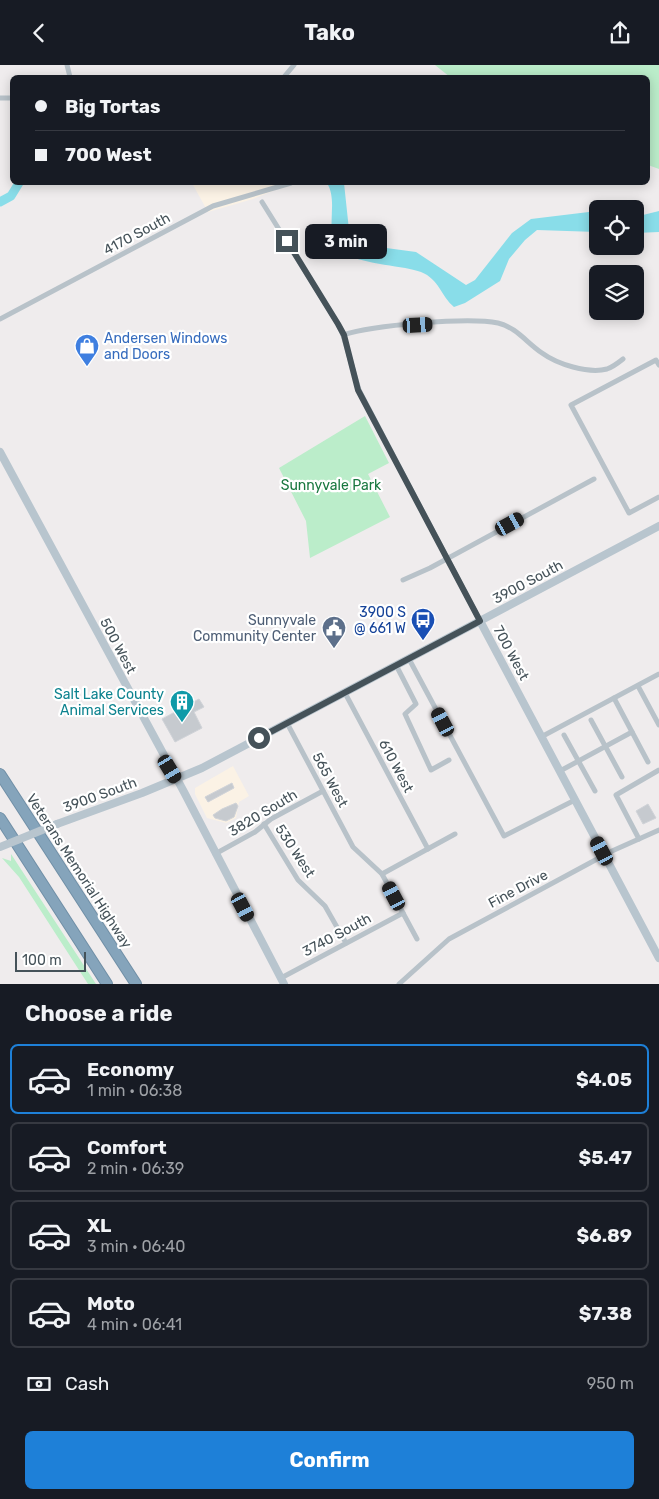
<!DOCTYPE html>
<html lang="en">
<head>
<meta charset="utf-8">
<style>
  :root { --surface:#171b24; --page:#242831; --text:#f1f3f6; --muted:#9ea1a6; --line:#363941; --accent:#1e80d8 }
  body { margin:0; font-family:Rubik,sans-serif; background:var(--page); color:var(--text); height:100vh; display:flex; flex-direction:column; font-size:19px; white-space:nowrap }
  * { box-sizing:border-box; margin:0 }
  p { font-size:16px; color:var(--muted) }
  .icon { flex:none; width:28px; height:28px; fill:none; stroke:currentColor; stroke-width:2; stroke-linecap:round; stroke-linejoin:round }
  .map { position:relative; height:919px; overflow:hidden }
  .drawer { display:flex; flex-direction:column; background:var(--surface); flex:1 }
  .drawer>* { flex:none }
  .hud { position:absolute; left:10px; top:10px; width:640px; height:110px; border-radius:8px; box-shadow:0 2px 12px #0003; display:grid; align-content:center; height:110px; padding:0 25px; background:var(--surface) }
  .tools { position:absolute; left:589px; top:135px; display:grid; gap:10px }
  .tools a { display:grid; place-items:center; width:55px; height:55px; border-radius:8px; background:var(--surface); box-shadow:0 2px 12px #0003; font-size:25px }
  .scale { position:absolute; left:15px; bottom:12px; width:71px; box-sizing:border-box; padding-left:5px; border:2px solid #455259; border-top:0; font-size:14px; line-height:18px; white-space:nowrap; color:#455259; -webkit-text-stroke:4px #fff; paint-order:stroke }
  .end { position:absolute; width:22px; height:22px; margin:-11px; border:6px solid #455259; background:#fff; box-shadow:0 0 0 2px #fff }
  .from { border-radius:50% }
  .bubble { position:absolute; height:35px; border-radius:8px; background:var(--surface); box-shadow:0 2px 12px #0003; font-size:16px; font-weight:700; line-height:35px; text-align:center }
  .car { position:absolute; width:15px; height:30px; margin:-15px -8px; border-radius:6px; box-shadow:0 0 4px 1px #0007; background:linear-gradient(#222 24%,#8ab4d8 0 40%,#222 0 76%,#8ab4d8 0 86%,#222 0) }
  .hud b { display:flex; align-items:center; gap:18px; height:48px; font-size:19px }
  .hud b+b { border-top:1px solid var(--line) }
  .hud i { width:12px; height:12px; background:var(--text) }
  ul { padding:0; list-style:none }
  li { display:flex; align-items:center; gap:15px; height:70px; margin:0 10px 8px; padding:0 15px; border:2px solid var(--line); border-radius:8px }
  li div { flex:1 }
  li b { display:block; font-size:19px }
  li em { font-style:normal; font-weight:700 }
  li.on { border-color:var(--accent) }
  li>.icon { width:45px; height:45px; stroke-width:1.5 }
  h2 { padding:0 25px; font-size:22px; line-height:60px }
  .pay { display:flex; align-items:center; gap:12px; height:55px; padding:0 25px; font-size:19px }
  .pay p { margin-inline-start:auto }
  .primary-button { display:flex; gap:10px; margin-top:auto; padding:10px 25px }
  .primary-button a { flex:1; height:58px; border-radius:8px; background:var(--accent); color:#fff; font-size:20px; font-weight:700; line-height:58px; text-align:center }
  header { display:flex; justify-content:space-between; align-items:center; height:65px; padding:0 25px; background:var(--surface); font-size:22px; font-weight:700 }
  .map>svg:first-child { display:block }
  .commercial { fill:#fbf2e5 }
  .green { fill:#bbedca }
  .water { fill:#89dde9 }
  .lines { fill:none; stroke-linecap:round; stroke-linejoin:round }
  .river { stroke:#89dde9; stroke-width:9 }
  .building { fill:#c6cacf; stroke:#d0d3d8 }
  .highway-casing { stroke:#708fa6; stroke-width:12 }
  .street { stroke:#b8c2c9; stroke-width:5 }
  .secondary { stroke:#b8c5ce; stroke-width:8 }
  .highway { stroke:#85a4bb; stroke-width:10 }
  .secondary-bridge { stroke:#b8c5ce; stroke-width:8 }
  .route { stroke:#455259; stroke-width:6 }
  .labels { text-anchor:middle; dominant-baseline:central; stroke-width:4.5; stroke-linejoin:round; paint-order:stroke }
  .street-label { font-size:14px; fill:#455259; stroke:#fff }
  .shop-label { font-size:14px; fill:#366cbe; stroke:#fff; text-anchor:start }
  .park-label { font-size:14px; fill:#197840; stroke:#fff }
  .transit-label { font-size:14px; fill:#164399; stroke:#fff; text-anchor:end }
  .service-label { font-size:14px; fill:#4e5e75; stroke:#fff; text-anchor:end }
  .culture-label { font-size:14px; fill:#0d838f; stroke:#fff; text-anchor:end }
</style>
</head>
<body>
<header><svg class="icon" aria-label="back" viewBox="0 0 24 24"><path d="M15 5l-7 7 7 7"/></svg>Tako<svg class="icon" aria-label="share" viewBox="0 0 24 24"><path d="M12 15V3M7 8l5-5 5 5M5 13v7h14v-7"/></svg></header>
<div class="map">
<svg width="659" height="919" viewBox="0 0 659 919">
  <rect width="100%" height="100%" fill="#efeced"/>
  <g class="commercial">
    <polygon points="192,118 293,118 253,134 208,147"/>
    <polygon points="233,701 249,731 239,737 236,753 226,758 207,753 195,729 195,723"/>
  </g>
  <g class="green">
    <polygon points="435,0 659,0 659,104 648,100 648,12 450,12"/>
    <polygon points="365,351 389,398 368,409 390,452 310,493 306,456 279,403"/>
    <polygon points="11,789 96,919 88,919 19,812 2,793 11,796"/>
  </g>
  <g class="water">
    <path d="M 327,118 L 344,118 L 349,165 L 355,176 L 364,180 L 416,187 L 466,220 L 475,215 L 512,168 L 531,154 L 597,146 L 597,167 L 537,165 L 525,175 L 509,194 L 500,216 L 465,238 L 454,242 C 441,231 439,214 421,207 C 403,200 349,199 338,183 C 324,163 339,138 327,118 Z"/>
    <polygon points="659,146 659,167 635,168 635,152"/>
  </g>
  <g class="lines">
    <polyline class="river" points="0,137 11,131 19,118"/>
  </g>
  <g class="building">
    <polygon points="199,634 204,642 194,647 202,663 175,677 162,654"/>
    <polygon points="232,718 234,723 208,737 205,732"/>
    <polygon points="236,738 238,741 234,752 226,756 215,753 213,750 222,744"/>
    <polygon points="648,739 656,753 643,759 636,746"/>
  </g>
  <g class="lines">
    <defs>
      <g id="highway">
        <polyline points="0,709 136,919"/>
        <polyline points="0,753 107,919"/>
      </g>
    </defs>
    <use href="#highway" class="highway-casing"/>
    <g class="street">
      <polyline points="67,0 70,12"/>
      <polyline points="284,12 294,0"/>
      <polyline points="0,33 12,33"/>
      <polyline points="262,137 338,259 343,270 359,325 480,556"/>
      <polyline points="0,254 213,141 291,118"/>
      <path d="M 343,270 C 373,260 468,252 498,258 C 516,262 527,278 542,288 C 557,299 588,309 607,304 C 613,302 618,298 623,294"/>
      <polyline points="659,300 656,295 571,340 629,448 659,432"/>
      <polyline points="403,515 430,503 594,414"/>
      <polyline points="409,594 504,771 575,735"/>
      <polyline points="396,600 416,639 405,649 431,705 449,695"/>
      <polyline points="638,621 659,660"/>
      <polyline points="345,628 428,784"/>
      <polyline points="614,633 648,697"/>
      <polyline points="591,655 622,712"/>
      <polyline points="287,658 353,782 382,809 417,874"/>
      <polyline points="564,670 595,726"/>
      <polyline points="541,672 659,609"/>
      <polyline points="560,706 632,667"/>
      <polyline points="264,759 298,815 325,841 346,878"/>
      <polyline points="639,774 616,730 659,705"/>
      <polyline points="215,789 255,767 271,754 323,726"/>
      <polyline points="382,809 455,769"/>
      <polyline points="281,913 403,848"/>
      <polyline points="399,919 449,874 612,786 659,765"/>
    </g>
    <g class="secondary">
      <polyline points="0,387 184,727 284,919"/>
      <polyline points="480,556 659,893"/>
      <polyline points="57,759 142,728 202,703 659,461"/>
    </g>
    <use href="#highway" class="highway"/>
    <polyline class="secondary-bridge" points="0,782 57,759"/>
  </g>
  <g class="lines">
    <polyline class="route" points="259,673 480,556 358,325 344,270 338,259 287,176"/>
  </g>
  <defs>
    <symbol id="shop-pin" viewBox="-11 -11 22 30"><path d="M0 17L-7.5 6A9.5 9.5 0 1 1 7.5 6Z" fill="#3f7fe0" stroke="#fff"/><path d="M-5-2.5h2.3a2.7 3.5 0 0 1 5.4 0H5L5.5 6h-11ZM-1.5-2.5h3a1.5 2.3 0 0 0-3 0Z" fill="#fff"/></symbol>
    <symbol id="bus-pin" viewBox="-11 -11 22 30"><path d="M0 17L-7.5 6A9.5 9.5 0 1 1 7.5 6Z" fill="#1a4fb4" stroke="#fff"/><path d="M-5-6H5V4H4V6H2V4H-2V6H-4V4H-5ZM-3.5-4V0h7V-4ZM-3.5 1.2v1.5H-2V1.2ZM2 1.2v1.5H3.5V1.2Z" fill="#fff"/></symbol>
    <symbol id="civic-pin" viewBox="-11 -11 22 30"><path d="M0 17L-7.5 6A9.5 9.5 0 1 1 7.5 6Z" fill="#5c6f8a" stroke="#fff"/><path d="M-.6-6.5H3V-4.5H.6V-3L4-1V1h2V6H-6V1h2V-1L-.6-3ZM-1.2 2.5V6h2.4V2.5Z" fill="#fff"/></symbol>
    <symbol id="building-pin" viewBox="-11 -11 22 30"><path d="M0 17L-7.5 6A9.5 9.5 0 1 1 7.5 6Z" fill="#0f9aa8" stroke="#fff"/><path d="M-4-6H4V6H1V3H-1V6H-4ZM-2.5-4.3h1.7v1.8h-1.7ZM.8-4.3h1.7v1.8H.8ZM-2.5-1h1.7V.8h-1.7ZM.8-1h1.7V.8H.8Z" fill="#fff"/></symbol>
  </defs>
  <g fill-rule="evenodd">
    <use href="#shop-pin" x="73" y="267" width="28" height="38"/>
    <use href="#bus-pin" x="409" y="541" width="28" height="38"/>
    <use href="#civic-pin" x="320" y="549" width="28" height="38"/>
    <use href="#building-pin" x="168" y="623" width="28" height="38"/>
  </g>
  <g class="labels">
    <g class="street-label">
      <text transform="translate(137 169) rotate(-28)">4170 South</text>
      <text transform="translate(528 517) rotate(-28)">3900 South</text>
      <text transform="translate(118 581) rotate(62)">500 West</text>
      <text transform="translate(511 588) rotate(62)">700 West</text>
      <text transform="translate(396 701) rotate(62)">610 West</text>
      <text transform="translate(330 715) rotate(62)">565 West</text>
      <text transform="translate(100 730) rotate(-20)">3900 South</text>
      <text transform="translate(263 748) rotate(-31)">3820 South</text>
      <text transform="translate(295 786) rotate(57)">530 West</text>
      <text transform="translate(79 806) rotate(57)">Veterans Memorial Highway</text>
      <text transform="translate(518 824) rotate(-28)">Fine Drive</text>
      <text transform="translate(337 870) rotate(-28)">3740 South</text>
    </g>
    <g class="shop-label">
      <text x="104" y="273">Andersen Windows<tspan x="104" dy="16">and Doors</tspan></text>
    </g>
    <g class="park-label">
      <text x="331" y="420">Sunnyvale Park</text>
    </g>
    <g class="transit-label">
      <text x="406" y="547">3900 S<tspan x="406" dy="16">@ 661 W</tspan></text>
    </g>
    <g class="service-label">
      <text x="316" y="555">Sunnyvale<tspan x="316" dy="16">Community Center</tspan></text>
    </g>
    <g class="culture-label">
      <text x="164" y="629">Salt Lake County<tspan x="164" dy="16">Animal Services</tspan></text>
    </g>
  </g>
</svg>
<div class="tools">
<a><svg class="icon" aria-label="locate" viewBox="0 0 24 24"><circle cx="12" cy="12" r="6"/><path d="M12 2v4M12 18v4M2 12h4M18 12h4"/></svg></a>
<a><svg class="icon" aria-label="layers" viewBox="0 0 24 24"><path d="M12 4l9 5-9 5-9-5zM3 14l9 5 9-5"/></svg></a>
</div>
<div class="scale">100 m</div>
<i class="end from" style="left:259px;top:673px"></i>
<i class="end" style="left:287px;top:176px"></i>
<div class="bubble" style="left:305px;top:159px;width:82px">3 min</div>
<i class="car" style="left:418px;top:260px;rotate:87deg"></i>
<i class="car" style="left:510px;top:459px;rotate:61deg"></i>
<i class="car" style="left:443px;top:657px;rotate:332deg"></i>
<i class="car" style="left:170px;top:704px;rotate:149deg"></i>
<i class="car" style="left:602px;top:786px;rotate:332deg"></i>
<i class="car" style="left:394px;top:831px;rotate:332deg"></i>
<i class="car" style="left:243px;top:842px;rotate:152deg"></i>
<div class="hud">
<b><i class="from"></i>Big Tortas</b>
<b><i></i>700 West</b>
</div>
</div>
<section class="drawer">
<h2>Choose a ride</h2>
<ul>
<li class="on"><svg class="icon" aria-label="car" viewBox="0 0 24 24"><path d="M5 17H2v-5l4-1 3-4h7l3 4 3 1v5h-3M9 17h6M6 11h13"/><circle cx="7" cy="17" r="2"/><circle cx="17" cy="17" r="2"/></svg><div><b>Economy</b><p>1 min · 06:38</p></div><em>$4.05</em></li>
<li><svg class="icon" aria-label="car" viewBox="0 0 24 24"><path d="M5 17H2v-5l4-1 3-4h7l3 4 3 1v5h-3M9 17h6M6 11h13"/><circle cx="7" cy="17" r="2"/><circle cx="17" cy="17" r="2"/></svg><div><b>Comfort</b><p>2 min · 06:39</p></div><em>$5.47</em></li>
<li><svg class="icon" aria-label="car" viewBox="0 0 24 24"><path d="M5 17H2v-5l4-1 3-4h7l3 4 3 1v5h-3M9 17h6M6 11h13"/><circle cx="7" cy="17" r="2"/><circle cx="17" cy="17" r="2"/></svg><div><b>XL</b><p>3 min · 06:40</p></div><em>$6.89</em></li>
<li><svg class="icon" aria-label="car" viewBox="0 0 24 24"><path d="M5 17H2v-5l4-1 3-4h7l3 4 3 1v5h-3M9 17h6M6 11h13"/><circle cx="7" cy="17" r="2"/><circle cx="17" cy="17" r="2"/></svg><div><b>Moto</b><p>4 min · 06:41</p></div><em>$7.38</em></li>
</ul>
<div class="pay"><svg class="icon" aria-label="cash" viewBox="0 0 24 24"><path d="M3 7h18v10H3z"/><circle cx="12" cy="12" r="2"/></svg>Cash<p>950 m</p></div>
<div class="primary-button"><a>Confirm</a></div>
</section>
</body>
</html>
